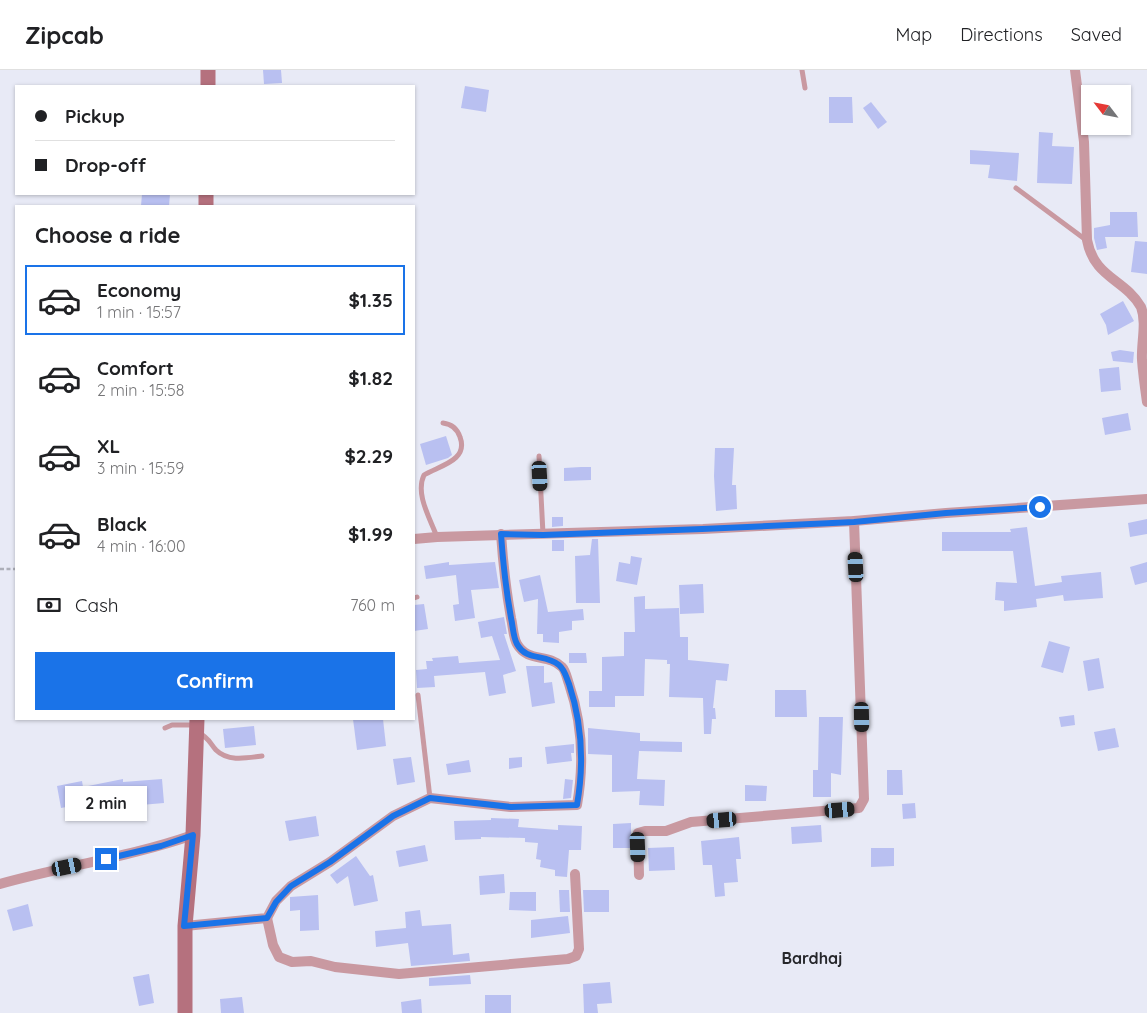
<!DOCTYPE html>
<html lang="en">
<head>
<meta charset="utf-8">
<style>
  :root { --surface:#fff; --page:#f6f6f6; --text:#202124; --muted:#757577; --line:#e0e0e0; --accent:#1a73e8 }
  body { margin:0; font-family:Quicksand,sans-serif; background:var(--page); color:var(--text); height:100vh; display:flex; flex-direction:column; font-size:19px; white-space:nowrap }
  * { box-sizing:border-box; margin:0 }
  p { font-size:16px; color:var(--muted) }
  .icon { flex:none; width:28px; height:28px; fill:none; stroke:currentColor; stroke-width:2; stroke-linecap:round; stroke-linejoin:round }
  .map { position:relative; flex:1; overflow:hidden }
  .sheet { position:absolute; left:15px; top:135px; width:400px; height:515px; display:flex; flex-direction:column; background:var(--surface); border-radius:0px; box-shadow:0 1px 4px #0004 }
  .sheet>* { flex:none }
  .banner { position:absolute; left:15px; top:15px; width:400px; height:110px; border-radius:0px; box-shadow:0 1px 4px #0004; display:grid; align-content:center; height:110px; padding:0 20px; background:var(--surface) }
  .needle { width:32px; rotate:302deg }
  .tools { position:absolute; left:1081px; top:15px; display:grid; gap:10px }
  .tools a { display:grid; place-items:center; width:50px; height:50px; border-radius:0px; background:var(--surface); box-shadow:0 1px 4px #0004; font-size:25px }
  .end { position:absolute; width:22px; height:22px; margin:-11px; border:6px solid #1a73e8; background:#fff; box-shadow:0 0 0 2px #fff }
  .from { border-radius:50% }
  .bubble { position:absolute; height:35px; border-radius:0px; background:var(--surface); box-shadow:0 1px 4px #0004; font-size:16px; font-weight:800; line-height:35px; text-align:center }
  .car { position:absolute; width:15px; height:30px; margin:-15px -8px; border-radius:6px; box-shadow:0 0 4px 1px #0007; background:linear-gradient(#222 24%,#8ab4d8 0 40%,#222 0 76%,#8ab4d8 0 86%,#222 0) }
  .banner b { display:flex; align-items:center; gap:18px; height:48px; font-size:19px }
  .banner b+b { border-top:1px solid var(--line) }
  .banner i { width:12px; height:12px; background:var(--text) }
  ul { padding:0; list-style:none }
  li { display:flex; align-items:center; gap:15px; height:70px; margin:0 10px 8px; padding:0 10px; border:2px solid transparent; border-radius:0px }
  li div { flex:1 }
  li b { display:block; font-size:19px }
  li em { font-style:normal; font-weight:800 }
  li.current { border-color:var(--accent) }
  li>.icon { width:45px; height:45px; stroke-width:1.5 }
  h2 { padding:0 20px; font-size:22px; line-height:60px }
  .pay { display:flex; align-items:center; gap:12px; height:55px; padding:0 20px; font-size:19px }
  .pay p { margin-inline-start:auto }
  .button { display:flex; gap:10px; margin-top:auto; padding:10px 20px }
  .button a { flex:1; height:58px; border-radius:0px; background:var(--accent); color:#fff; font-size:20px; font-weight:800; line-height:58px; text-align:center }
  header { display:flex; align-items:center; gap:30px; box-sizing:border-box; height:70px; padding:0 25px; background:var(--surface); border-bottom:1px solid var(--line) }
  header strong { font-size:24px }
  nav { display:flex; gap:28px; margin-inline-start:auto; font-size:18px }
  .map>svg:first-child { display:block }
  .building { fill:#b9c0f1 }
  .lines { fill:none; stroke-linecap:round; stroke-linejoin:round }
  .path { stroke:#adafb9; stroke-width:2.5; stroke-dasharray:4 2.5; stroke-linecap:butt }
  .lane { stroke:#c999a1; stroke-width:5 }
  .street { stroke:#c999a1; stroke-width:10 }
  .secondary { stroke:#b5717e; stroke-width:15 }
  .route { stroke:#1a73e8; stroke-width:6 }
  .labels { text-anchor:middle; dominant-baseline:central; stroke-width:4.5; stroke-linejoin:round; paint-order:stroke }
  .quarter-label { font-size:16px; font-weight:bold; fill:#26272b; stroke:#e8eaf6 }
</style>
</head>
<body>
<header>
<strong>Zipcab</strong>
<nav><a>Map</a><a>Directions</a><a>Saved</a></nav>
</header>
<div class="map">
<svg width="1147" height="943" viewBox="0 0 1147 943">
  <rect width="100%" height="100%" fill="#e8eaf6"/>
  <g class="building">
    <polygon points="263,0 281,0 282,13 264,14"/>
    <polygon points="465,16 489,20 486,42 461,38"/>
    <polygon points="829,27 852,27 853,53 829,53"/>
    <polygon points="871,32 887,52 878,59 863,38"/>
    <polygon points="1039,62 1053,63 1052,76 1074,77 1072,114 1037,113"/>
    <polygon points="970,80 1019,83 1017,111 988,108 990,95 970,94"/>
    <polygon points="142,124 170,124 169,136 141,136"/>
    <polygon points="1110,142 1137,142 1138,167 1105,167 1107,178 1097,180 1094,168 1094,158 1110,155"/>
    <polygon points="1135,171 1147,172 1147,204 1131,202"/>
    <polygon points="1123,231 1134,251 1108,265 1106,255 1100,244"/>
    <polygon points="1120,280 1134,282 1133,293 1113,291 1111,282"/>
    <polygon points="1119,297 1121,320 1101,322 1099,299"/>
    <polygon points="1128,343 1131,360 1105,365 1102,348"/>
    <polygon points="446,366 452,385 448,388 426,395 420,374"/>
    <polygon points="715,378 734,378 732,415 736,415 737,439 716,441 714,406"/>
    <polygon points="581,397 591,397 591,410 564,411 564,398"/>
    <polygon points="552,447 563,447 563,456 552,457"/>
    <polygon points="1147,449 1147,464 1130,467 1128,453"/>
    <polygon points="1027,457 1035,516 1062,512 1061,506 1101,502 1103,528 1064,531 1063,525 1036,529 1037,537 1004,541 1004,531 995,530 996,512 1017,513 1013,481 942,481 942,462 1011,462 1010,459"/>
    <polygon points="592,469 598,469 600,533 576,533 575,486 590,485"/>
    <rect x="552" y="470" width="12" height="11"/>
    <polygon points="631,486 642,488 637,515 616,511 619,492 630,494"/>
    <polygon points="449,492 449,495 495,492 499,518 471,520 475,548 455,551 453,535 459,534 456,505 426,509 424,496"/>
    <polygon points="1147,492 1147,512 1135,515 1130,497"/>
    <polygon points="540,505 548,542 583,539 584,550 572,551 572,560 559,562 559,573 543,572 543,564 537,564 538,529 524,532 519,510"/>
    <polygon points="703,514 704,543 680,544 679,515"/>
    <polygon points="645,526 645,539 679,538 680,567 688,567 688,590 729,594 727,611 716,610 713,638 715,638 716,649 712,649 711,664 704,664 703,628 669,627 670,594 667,594 667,590 645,589 644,626 615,626 615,637 589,637 589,621 602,621 602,587 624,586 624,562 635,562 634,527"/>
    <polygon points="424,534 428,559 414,561 414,535"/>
    <polygon points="504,547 507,564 504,564 516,601 503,605 506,623 489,626 485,602 434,606 435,617 417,618 416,600 427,599 426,591 433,591 432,588 458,586 459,593 500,590 492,566 481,568 478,552"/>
    <polygon points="1049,571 1070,577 1063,603 1041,597"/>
    <polygon points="569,583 586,583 587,593 569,593"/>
    <polygon points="1099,588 1104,618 1088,621 1083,591"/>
    <polygon points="526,596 544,596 544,613 552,612 555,633 532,637"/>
    <polygon points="775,620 806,620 807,647 775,647"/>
    <polygon points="1074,645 1075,655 1061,657 1059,647"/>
    <polygon points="819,647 843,647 841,705 831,703 831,727 813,727 813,700 818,700"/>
    <polygon points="353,649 383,649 386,676 357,680"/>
    <polygon points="254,656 256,675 225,678 223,659"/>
    <polygon points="588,658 640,663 640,671 682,672 682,682 639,681 637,709 665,710 664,736 639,735 640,721 612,722 612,685 588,684"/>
    <polygon points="1115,658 1119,677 1098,681 1094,662"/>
    <polygon points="574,674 574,683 571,683 572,691 547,694 545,677"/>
    <polygon points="411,687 415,712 397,715 393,689"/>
    <polygon points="522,687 522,697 509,699 509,688"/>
    <polygon points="469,690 471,702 448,705 446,694"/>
    <polygon points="887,700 902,700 903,725 887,725"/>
    <polygon points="123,709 123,712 162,709 164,733 141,735 140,723 61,738 57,716 82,711 83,717"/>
    <polygon points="565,709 573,710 571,728 563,729"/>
    <polygon points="745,715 767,716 766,731 745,731"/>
    <polygon points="915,733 916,748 903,749 902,734"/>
    <polygon points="316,746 319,766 289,771 285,751"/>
    <polygon points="491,748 519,749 518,757 558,760 558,755 582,756 581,780 569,780 567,807 555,806 555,800 540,797 541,790 536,789 538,773 525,772 525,768 481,767 481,769 455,770 454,751 491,750"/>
    <polygon points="631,753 631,778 613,778 613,754"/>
    <polygon points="821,755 822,772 792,774 791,757"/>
    <polygon points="739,767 741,789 736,789 738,812 724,813 725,826 715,827 712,795 703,795 701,771"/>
    <polygon points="425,775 428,791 399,797 396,781"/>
    <polygon points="674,777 675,800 649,801 648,778"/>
    <polygon points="871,778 894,778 894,796 871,797"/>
    <polygon points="356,786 370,806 373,805 378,831 354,836 348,806 337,814 330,805"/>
    <polygon points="504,804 505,823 480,825 479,806"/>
    <polygon points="559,820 569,820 570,842 560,842"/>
    <polygon points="583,820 609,820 609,842 584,842"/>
    <polygon points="510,822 536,822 536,841 509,840"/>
    <polygon points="318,825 319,860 300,861 300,840 290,841 290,827"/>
    <polygon points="28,834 33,856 13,861 7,840"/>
    <polygon points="420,840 422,856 451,854 453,885 469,883 470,891 411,896 408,873 376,877 375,861 406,858 405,842"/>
    <polygon points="568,846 570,863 531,868 531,850"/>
    <polygon points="149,904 154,933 139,936 133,907"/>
    <polygon points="470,905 471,914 429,916 429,908"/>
    <polygon points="610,912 612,933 597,934 598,943 584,943 583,914"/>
    <rect x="485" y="925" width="26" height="18"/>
    <polygon points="242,927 244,943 221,943 220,929"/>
    <polygon points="421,929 422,943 402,943 401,932"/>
  </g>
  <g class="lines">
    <polyline class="path" points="0,499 16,499"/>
    <g class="lane">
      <polyline points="802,0 805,18"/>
      <polyline points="1016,118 1086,170"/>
      <polyline points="539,386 543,464"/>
      <path d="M 437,467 C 430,448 415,424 424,405 C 438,396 469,391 460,367 C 457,358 451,354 443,353"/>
      <polyline points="414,528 417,527"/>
      <polyline points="418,625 430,728"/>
      <polyline points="165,658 172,655 194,655"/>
      <path d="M 199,663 C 209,668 209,672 216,680 C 228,692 247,688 262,686"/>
    </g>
    <g class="street">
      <path d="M 1075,0 L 1084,72 L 1087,170 C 1094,208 1125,209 1141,237 C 1147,253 1141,273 1142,290 C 1143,304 1145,318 1147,332"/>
      <polyline points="414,469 437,467 703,459 854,451 946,443 1147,429"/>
      <polyline points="639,805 638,763 645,761 666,761 691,752 859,738 864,729 854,451"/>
      <path d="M 0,814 C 64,796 130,787 193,765"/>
      <polyline points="267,848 273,875 279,887 292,892 311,891 335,897 399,904 568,889 576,886 579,879 575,804"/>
      <path d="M 185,856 L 267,848 L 276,831 L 291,816 L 330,792 L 393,746 L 430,728 L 511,737 L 577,735 C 584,695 582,652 569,614 C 567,609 566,601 562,597 C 548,583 528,593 517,574 C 513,567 513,556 511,548 C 506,520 503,493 501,464"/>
    </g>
    <g class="secondary">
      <polyline points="208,16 208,0"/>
      <polyline points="206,136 206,124"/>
      <polyline points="185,943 185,856 193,765 197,649"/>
    </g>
  </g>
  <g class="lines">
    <path class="route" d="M 106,789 L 161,776 L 193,765 L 184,856 L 267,848 L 276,832 L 291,816 L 330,792 L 393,746 L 430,728 L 511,737 L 577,735 C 584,695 582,653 569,614 C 566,607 565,600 559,595 C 545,583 527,592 517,574 C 513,567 513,556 511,548 C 506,520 503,493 501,464 L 543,465 L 702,459 L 854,452 L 946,443 L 1040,437"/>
  </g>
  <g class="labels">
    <g class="quarter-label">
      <text x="812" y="888">Bardhaj</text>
    </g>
  </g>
</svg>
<div class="tools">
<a><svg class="needle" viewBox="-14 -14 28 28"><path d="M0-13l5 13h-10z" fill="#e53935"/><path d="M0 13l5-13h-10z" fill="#757577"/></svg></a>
</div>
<i class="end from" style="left:1040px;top:437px"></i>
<i class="end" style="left:106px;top:789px"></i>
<div class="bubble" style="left:65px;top:716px;width:82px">2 min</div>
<i class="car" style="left:540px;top:406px;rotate:177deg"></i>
<i class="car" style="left:856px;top:497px;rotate:357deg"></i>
<i class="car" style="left:862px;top:647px;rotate:179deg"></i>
<i class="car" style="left:840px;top:740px;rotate:85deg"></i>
<i class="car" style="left:722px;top:750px;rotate:265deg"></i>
<i class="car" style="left:638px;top:777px;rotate:178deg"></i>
<i class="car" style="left:67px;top:797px;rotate:78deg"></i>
<div class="banner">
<b><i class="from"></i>Pickup</b>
<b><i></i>Drop-off</b>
</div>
<section class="sheet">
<h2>Choose a ride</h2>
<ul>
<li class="current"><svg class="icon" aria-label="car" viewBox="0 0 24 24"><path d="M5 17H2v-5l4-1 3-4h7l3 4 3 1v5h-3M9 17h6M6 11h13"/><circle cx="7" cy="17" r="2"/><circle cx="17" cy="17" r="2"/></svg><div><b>Economy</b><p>1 min · 15:57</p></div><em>$1.35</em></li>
<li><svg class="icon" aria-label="car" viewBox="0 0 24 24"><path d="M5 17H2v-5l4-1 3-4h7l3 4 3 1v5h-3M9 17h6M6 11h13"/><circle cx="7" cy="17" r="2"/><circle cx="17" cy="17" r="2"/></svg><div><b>Comfort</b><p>2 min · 15:58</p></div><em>$1.82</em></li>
<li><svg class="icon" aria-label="car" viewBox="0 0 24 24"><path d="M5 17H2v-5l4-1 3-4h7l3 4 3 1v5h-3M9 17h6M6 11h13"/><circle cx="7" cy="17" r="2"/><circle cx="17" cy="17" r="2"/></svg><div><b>XL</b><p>3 min · 15:59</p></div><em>$2.29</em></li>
<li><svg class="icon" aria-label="car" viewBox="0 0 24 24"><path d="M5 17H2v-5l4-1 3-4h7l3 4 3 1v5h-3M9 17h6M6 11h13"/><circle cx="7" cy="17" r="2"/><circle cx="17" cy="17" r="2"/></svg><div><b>Black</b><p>4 min · 16:00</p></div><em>$1.99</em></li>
</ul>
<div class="pay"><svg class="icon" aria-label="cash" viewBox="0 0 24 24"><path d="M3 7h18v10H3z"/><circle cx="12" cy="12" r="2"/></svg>Cash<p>760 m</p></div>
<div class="button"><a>Confirm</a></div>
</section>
</div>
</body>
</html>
